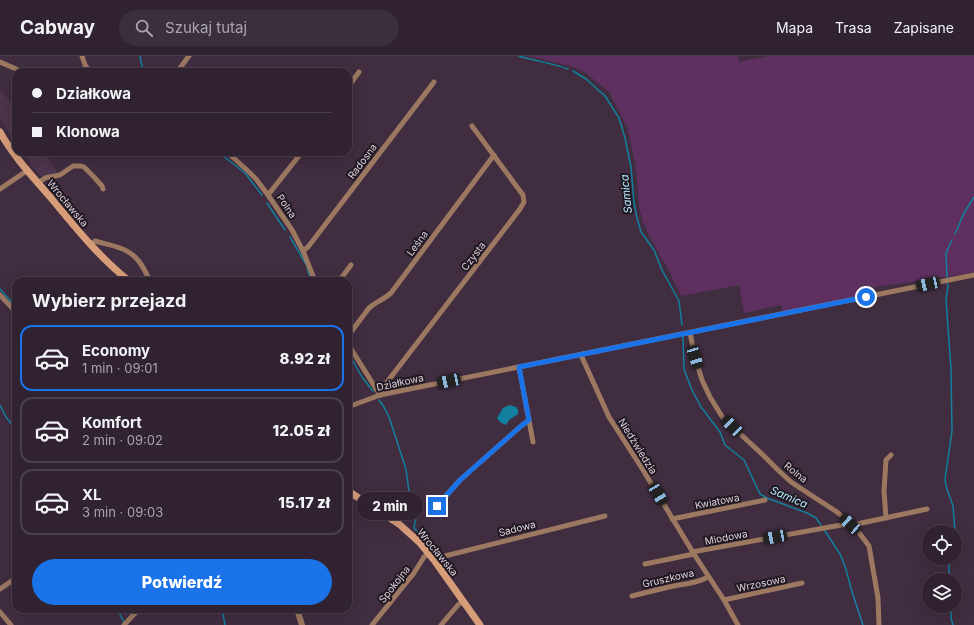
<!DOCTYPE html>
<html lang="pl">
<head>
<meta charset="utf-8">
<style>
  :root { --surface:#302230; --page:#3c2f3c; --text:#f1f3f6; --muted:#a8a4ab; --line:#4b3f4c; --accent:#1a73e8 }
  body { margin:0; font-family:Inter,sans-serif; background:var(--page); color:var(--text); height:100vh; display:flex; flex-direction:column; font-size:15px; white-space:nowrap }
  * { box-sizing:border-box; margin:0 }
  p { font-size:13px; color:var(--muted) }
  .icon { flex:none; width:22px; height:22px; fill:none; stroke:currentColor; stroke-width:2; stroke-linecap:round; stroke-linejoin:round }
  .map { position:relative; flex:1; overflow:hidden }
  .panel { position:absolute; left:12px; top:221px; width:340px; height:336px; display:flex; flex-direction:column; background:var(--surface); border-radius:12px; box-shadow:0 4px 16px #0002,0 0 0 1px var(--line) }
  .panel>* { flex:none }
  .top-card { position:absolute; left:12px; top:12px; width:340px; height:88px; border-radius:12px; box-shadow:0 4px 16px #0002,0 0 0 1px var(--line); display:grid; align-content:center; height:88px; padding:0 20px; background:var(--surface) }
  .tools { position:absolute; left:922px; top:469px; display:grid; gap:8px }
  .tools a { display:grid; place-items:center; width:40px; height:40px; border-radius:50%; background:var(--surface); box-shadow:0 4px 16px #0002,0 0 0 1px var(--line); font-size:20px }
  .end { position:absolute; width:18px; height:18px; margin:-9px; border:5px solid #1a73e8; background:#fff; box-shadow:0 0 0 2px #fff }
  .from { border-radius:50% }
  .bubble { position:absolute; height:28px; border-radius:14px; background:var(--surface); box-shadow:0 4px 16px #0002,0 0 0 1px var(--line); font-size:13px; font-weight:800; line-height:28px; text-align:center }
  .car { position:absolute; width:12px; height:24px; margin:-12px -6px; border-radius:5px; box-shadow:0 0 3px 1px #0007; background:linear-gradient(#222 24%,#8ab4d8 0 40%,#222 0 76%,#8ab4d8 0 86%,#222 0) }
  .top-card b { display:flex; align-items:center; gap:14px; height:38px; font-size:15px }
  .top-card b+b { border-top:1px solid var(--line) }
  .top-card i { width:10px; height:10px; background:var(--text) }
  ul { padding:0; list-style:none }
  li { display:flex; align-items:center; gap:12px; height:66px; margin:0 8px 6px; padding:0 12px; border:2px solid var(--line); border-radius:12px }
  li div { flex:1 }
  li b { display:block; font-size:15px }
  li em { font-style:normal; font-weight:800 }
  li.on { border-color:var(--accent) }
  li>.icon { width:36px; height:36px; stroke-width:1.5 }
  h2 { padding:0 20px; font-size:18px; line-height:48px }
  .cta { display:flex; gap:8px; margin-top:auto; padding:8px 20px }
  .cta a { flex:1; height:46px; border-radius:24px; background:var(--accent); color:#fff; font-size:16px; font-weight:800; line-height:46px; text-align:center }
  header { display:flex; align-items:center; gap:24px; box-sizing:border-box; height:56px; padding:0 20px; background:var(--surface); border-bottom:1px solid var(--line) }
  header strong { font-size:19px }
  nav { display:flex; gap:22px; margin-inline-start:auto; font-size:14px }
  .search { width:280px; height:36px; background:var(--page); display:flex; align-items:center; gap:10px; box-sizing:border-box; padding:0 14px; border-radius:22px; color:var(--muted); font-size:15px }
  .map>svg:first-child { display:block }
  .built { fill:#4d354d }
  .green { fill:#5e3060 }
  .water { fill:#11819f }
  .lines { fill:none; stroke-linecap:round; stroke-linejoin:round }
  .stream { stroke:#11819f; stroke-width:1.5 }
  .minor { stroke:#9c7861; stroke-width:5 }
  .tertiary { stroke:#9c7861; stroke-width:6 }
  .secondary { stroke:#d79d79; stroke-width:7 }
  .route { stroke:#1a73e8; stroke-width:5 }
  .labels { text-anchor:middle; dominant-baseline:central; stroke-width:4; stroke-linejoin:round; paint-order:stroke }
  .street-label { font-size:10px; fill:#dcd1dc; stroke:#211922 }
  .water-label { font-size:11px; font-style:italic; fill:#b3eafe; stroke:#211922 }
</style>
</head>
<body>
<header>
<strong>Cabway</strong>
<div class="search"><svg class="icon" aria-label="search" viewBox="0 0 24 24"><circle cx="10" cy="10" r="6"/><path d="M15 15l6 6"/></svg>Szukaj tutaj</div>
<nav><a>Mapa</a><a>Trasa</a><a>Zapisane</a></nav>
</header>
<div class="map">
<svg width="974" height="569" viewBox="0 0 974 569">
  <rect width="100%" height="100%" fill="#402d40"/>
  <g class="built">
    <polygon points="0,34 16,52 16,87 0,62"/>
    <polygon points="22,96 44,96 58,118 40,120"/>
  </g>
  <polygon class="green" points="528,0 738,0 739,6 769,0 974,0 974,216 945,221 861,233 857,241 783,256 781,249 744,257 739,229 681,240 669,215 651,183 643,166 639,151 636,113 631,87 627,71 609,36 586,17 574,11"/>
  <polygon class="water" points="510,349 516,351 518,354 518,358 509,364 506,369 500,366 497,362 503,352"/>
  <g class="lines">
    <g class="stream">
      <polyline points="140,0 143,16"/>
      <path d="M 519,0 C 535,5 552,7 568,13"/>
      <polyline points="573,15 586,23 605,40 619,62 625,82 631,111 634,147 637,162 641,176 654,194 662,214 679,245 682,269"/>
      <polyline points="218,96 245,117 262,139"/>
      <polyline points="267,147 285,174"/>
      <polyline points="955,178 964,157 974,141"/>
      <polyline points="290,181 306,208"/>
      <polyline points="307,211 311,225"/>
      <polyline points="947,222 946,197 952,184"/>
      <polyline points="947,226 948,230 946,244 951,313 952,375 945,423 946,430 953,450 955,476"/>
      <polyline points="0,233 16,251"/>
      <polyline points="683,281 684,313 691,332 701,351 720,376 725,389 744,404 760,438 767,442 807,457 816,462 821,469"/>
      <polyline points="348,296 362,321 373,335"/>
      <polyline points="379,344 384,351 389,361 406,413 409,436 412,442 415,454 416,462 414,472 420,478 420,480"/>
      <polyline points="0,349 6,361 16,374"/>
      <polyline points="825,475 840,498 845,510 853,539 863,569"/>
      <polyline points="949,524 949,509 951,502"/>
      <polyline points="951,550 951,562 953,569"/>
      <polyline points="117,553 124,566"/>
      <polyline points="222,553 225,569"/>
    </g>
    <g class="minor">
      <polyline points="82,0 85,9 90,16"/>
      <polyline points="0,6 23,16"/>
      <polyline points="177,16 189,0"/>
      <polyline points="348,31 359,16"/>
      <polyline points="227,96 249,116 256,123 268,139 292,174 303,195 315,225"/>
      <polyline points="234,101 237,96"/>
      <polyline points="38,127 45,122 60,119 73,110 81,110 84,111 94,121 102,130 103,133"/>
      <polyline points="0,133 28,114"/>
      <polyline points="268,139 302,96"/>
      <path d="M 91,188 L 95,185 C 109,189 125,191 135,201 C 142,207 146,217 150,225"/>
      <polyline points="303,195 308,191 434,26"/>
      <polyline points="339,225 351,209"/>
      <polyline points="0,239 16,256"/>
      <polyline points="690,277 695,301 702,324 710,341 723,362 764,400 779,415 791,426 837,456 857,474 869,490 878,542 879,569"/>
      <path d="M 348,280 L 369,252 C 376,246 383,244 391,237 L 494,99"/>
      <polyline points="348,288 380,339"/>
      <polyline points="581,299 609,361 643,414 694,498 724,544 738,569"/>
      <polyline points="519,311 533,386"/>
      <polyline points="380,339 384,330 520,153 524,146 523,139 472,70"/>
      <polyline points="348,351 380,339 974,219"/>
      <polyline points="437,450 460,424 521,370 529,364"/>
      <polyline points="886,462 884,435 886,404 891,399"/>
      <polyline points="672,463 765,444"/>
      <polyline points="692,496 841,469 850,468 857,468 927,453"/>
      <polyline points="434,504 437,502 605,460"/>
      <polyline points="645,508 694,498"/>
      <polyline points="0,533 16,522"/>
      <path d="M 632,540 C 644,537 656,534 669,531 C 682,528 696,528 708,521"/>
      <polyline points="724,544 802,527"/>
      <polyline points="0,556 11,569"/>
      <polyline points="124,569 139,553"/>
      <polyline points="372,569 414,517 424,501 429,497"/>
      <polyline points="441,569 458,549 463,545"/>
    </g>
    <polyline class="tertiary" points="297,553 302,569"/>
    <g class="secondary">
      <path d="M 0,76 C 13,100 33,121 51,142 C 75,171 99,201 129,225"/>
      <polyline points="348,435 399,468 420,487 434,504 480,569"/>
    </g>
  </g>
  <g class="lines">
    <polyline class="route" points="437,450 460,424 521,370 529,364 519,311 866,241"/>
  </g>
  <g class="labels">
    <g class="street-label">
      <text transform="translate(362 105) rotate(-53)">Radosna</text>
      <text transform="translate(68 147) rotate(50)">Wrocławska</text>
      <text transform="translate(287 150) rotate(56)">Polna</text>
      <text transform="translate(417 187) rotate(-53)">Leśna</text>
      <text transform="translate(473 200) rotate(-53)">Czysta</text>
      <text transform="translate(400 326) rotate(-12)">Działkowa</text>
      <text transform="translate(638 390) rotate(58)">Niedźwiedzia</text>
      <text transform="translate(796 416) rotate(38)">Rolna</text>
      <text transform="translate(717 445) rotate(-11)">Kwiatowa</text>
      <text transform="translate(517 472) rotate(-14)">Sadowa</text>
      <text transform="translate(726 481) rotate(-11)">Miodowa</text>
      <text transform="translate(438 496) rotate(51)">Wrocławska</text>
      <text transform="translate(668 522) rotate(-13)">Gruszkowa</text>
      <text transform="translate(761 527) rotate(-12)">Wrzosowa</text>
      <text transform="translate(394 528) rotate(-52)">Spokojna</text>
    </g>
    <g class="water-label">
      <text transform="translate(626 138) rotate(-96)">Samica</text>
      <text transform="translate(789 441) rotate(23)">Samica</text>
    </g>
  </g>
</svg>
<div class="tools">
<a><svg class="icon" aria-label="locate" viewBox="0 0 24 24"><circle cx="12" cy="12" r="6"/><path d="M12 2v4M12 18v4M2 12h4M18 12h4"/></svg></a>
<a><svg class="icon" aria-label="layers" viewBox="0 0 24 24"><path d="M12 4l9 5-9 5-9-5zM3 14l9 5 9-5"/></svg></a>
</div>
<i class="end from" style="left:866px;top:241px"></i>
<i class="end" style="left:437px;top:450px"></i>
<div class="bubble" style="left:357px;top:436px;width:66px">2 min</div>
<i class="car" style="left:928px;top:228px;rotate:258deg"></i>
<i class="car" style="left:695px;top:301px;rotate:163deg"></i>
<i class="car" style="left:449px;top:325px;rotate:258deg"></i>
<i class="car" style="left:732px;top:370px;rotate:314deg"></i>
<i class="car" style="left:658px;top:438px;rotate:149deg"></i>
<i class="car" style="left:850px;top:468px;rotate:312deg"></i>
<i class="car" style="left:775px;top:481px;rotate:259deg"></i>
<div class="top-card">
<b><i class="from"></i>Działkowa</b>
<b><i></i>Klonowa</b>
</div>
<section class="panel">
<h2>Wybierz przejazd</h2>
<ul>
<li class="on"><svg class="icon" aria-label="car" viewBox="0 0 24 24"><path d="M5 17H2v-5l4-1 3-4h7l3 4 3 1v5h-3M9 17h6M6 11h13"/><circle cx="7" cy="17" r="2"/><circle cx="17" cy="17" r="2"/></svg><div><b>Economy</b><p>1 min · 09:01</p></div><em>8.92 zł</em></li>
<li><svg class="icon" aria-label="car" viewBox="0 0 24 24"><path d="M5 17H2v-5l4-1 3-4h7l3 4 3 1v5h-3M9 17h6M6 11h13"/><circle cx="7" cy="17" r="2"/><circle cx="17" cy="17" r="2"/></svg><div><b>Komfort</b><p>2 min · 09:02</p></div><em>12.05 zł</em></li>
<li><svg class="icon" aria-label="car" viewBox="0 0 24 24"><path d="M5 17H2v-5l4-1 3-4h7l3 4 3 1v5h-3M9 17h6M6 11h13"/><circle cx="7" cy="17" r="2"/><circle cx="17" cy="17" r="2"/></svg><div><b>XL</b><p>3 min · 09:03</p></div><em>15.17 zł</em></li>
</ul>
<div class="cta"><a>Potwierdź</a></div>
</section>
</div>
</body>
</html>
